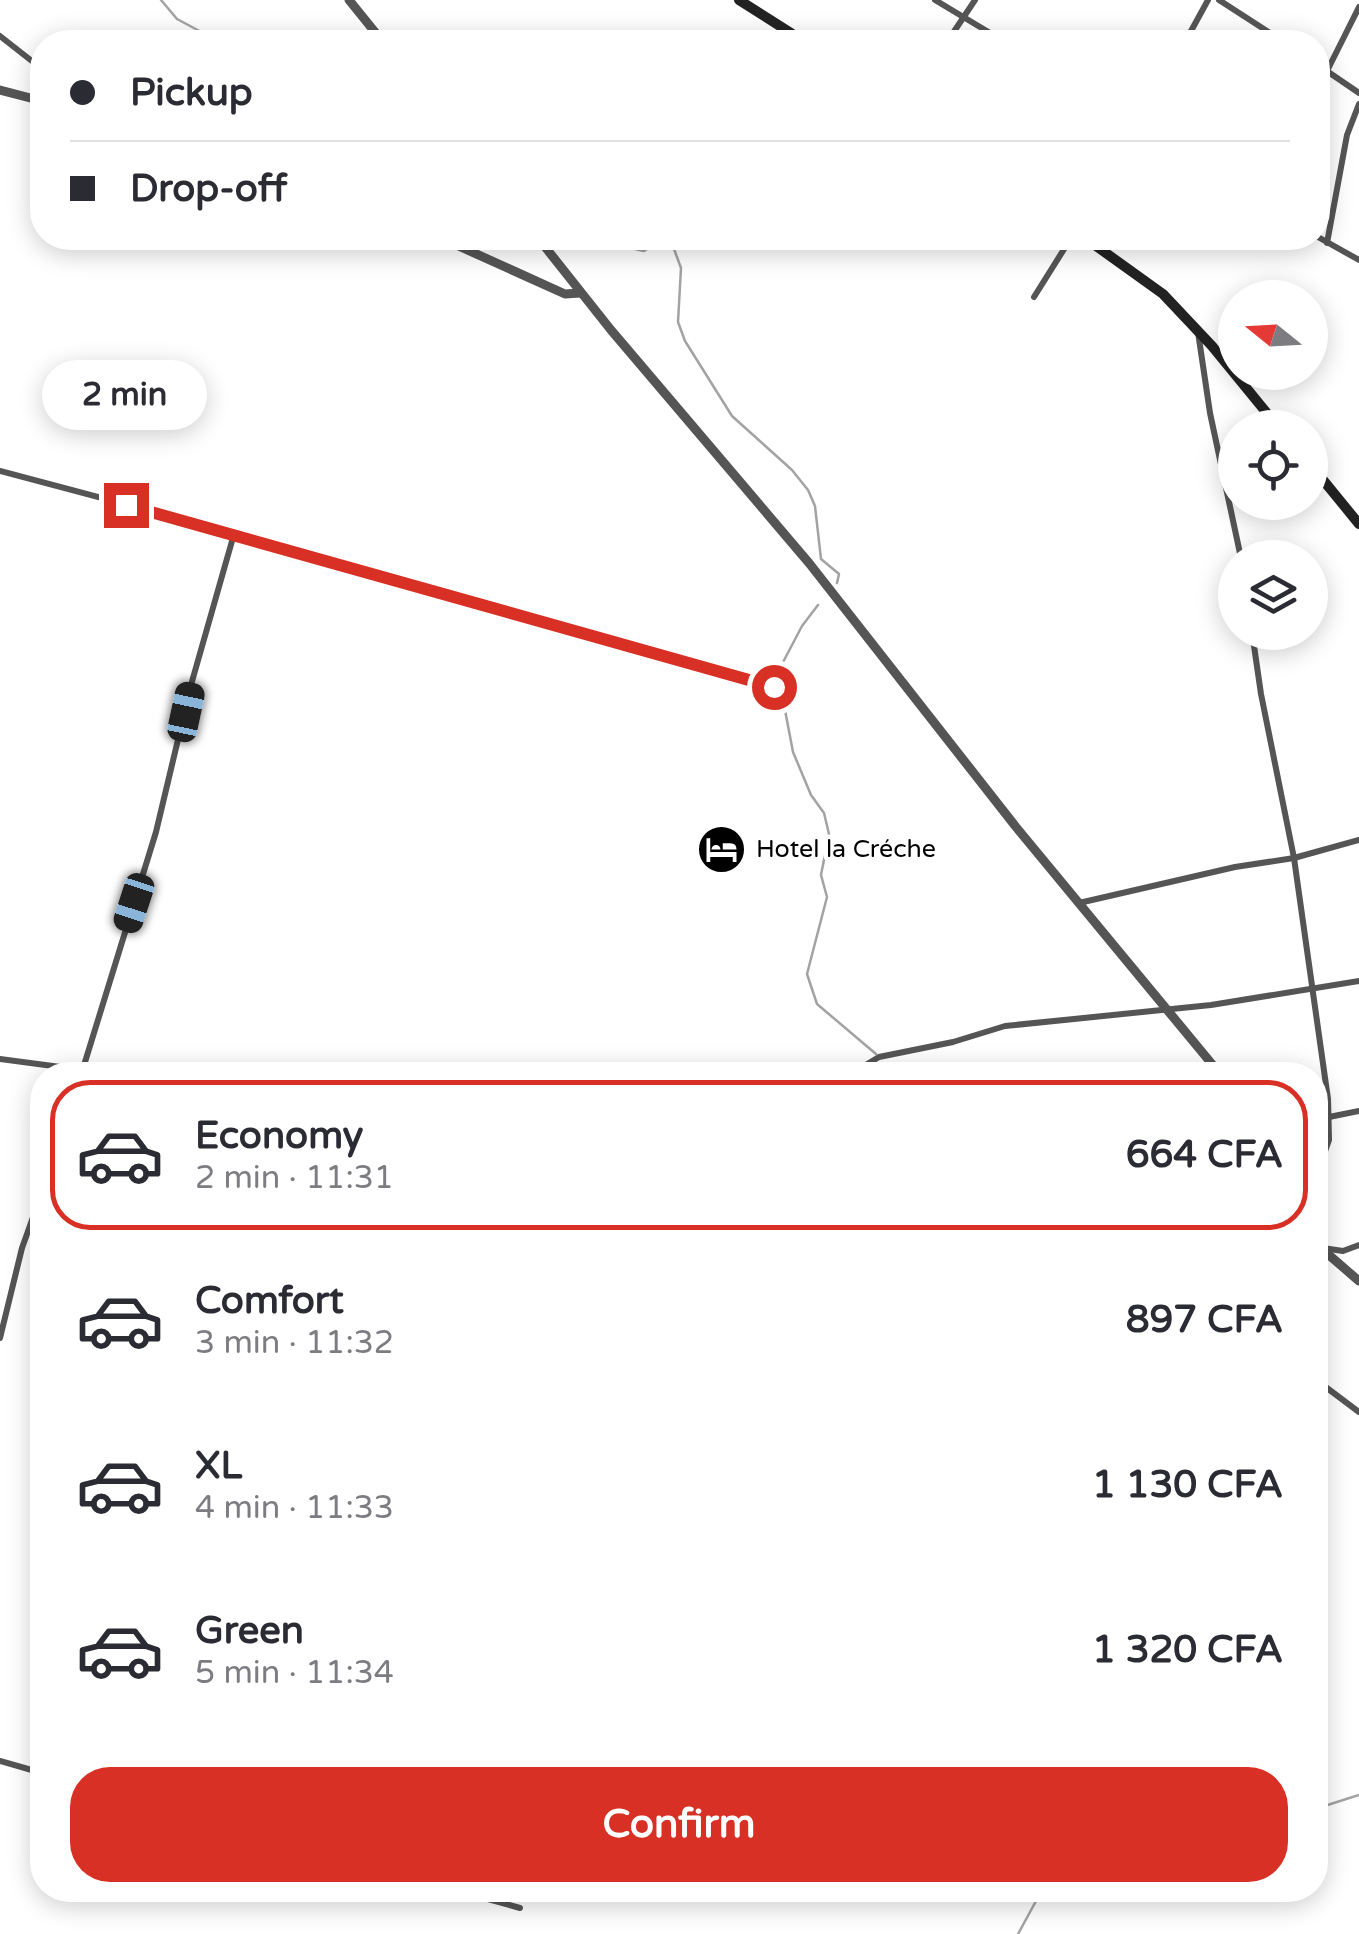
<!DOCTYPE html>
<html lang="en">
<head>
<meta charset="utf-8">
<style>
  :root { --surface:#fff; --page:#f7f7f7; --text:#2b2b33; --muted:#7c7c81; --line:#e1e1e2; --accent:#d93025 }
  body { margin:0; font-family:"Varela Round",sans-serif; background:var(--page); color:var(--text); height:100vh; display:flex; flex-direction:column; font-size:38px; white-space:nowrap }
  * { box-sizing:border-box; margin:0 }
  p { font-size:32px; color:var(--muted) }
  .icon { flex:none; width:55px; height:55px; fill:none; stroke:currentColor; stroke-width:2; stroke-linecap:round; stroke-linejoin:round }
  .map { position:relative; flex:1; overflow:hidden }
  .drawer { position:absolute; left:30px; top:1062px; width:1298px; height:840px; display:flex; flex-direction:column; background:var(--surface); border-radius:40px; box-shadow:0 5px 25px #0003 }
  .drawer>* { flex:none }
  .banner { position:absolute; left:30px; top:30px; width:1300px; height:220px; border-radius:40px; box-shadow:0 5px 25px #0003; display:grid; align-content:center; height:220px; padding:0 40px; background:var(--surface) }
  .needle { width:65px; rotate:288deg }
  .fabs { position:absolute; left:1218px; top:280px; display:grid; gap:20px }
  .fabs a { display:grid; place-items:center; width:110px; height:110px; border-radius:50%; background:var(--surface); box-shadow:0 5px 25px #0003; font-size:50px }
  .end { position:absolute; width:45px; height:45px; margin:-22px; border:12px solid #d93025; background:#fff; box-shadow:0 0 0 5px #fff }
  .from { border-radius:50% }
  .bubble { position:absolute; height:70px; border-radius:35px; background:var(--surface); box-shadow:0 5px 25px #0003; font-size:32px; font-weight:700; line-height:70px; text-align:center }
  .car { position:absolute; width:30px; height:60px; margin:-30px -15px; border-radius:12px; box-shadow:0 0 8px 2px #0007; background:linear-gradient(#222 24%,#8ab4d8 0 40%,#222 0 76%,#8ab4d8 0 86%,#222 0) }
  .banner b { display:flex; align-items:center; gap:35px; height:95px; font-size:38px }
  .banner b+b { border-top:2px solid var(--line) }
  .banner i { width:25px; height:25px; background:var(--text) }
  ul { padding:18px 0 0; list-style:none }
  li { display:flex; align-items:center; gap:30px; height:150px; margin:0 20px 15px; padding:0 20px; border:5px solid transparent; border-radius:40px }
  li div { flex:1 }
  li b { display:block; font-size:38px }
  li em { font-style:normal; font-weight:700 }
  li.active { border-color:var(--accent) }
  li>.icon { width:90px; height:90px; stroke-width:1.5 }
  .cta { display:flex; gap:20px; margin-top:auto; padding:20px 40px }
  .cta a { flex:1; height:115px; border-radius:40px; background:var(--accent); color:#fff; font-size:40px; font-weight:700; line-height:115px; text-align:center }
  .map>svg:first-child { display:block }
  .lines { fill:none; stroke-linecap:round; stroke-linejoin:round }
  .stream { stroke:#a3a3a3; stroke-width:2.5 }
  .minor { stroke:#555; stroke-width:6 }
  .tertiary { stroke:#555; stroke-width:9 }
  .secondary { stroke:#222; stroke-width:10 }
  .route { stroke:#d93025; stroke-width:12 }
  .labels { text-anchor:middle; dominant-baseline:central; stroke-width:9; stroke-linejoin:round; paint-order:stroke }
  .poi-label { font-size:25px; fill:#000; stroke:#fff; text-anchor:start }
</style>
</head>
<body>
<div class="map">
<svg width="1359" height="1934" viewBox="0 0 1359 1934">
  <rect width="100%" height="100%" fill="#fff"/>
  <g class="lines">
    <g class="stream">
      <polyline points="161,0 177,19 220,42"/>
      <polyline points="458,238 487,248 510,238"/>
      <path d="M 605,238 C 619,241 631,250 644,251 L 653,245 L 673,248"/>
      <polyline points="680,238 674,249 681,268 678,322 685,341 732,416 792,470 808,490 815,506 821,559 839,574 837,583"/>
      <polyline points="510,239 522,248 534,248"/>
      <polyline points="551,242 567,238"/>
      <polyline points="818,605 802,626 781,666 780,684 793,752 811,795 824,813 829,834 821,875 827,897 807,974 817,1004 876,1054"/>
      <polyline points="881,1075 882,1063"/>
      <polyline points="1315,1809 1359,1795"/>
      <polyline points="1018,1934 1042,1890"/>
    </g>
    <g class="minor">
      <polyline points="935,0 1005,42"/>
      <polyline points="1219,0 1284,42"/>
      <polyline points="0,36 42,69"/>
      <polyline points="947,42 975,0"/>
      <polyline points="1185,42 1208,0"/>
      <polyline points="1318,65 1359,93"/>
      <polyline points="1327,71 1359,7"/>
      <polyline points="1318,237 1359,260"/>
      <polyline points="922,238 926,239"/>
      <polyline points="1327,243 1347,135 1359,104"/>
      <polyline points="1034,297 1071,238"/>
      <polyline points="1198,332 1210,413 1241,558"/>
      <polyline points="0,471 181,519 774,687"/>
      <polyline points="1252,632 1261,694 1294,858 1328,1099 1329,1140 1315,1179"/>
      <polyline points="1079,903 1235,867 1294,858 1359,840"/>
      <polyline points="0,1059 83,1070 96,1075"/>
      <polyline points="81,1075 156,832 191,685 234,534"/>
      <polyline points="849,1075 879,1057 953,1042 1005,1026 1211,1005 1359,981"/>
      <polyline points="1329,1117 1359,1111"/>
      <polyline points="1315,1250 1316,1247 1343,1251 1359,1245"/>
      <polyline points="0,1338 22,1248 42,1192"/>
      <polyline points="1315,1379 1359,1412"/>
      <polyline points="0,1761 42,1773"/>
      <polyline points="455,1890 520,1908"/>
    </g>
    <g class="tertiary">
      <polyline points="349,0 383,42"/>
      <polyline points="0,90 42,101"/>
      <polyline points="441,238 565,294 580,293"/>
      <polyline points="538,238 611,330 809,563 1016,827 1221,1075"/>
      <polyline points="1315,1243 1359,1281"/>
    </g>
    <g class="secondary">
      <polyline points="739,0 805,42"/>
      <polyline points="1085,238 1163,294 1212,346 1279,428"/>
      <polyline points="1310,464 1359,524"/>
    </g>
  </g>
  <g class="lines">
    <polyline class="route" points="126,505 774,687"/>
  </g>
  <defs>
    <symbol id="hotel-disc" viewBox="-11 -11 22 22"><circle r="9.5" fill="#000" stroke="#fff"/><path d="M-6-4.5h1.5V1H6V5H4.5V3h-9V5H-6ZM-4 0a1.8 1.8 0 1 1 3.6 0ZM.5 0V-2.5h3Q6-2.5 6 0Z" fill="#fff"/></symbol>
  </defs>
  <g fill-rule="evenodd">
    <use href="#hotel-disc" x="694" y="822" width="55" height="55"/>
  </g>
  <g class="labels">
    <g class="poi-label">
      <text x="756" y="849">Hotel la Créche</text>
    </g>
  </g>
</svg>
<div class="fabs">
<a><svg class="needle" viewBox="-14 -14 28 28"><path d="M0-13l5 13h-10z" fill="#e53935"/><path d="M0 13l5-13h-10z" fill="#7c7c81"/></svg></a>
<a><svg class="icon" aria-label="locate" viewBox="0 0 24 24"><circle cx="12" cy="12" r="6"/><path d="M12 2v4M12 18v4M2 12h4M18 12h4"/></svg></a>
<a><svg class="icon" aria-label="layers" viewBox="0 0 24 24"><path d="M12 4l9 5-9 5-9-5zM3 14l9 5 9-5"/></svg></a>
</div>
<i class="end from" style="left:774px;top:687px"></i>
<i class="end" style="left:126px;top:505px"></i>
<div class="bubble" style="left:42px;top:360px;width:165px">2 min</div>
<i class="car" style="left:186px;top:712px;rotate:12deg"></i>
<i class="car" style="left:134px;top:903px;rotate:198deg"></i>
<div class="banner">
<b><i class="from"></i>Pickup</b>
<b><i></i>Drop-off</b>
</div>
<section class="drawer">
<ul>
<li class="active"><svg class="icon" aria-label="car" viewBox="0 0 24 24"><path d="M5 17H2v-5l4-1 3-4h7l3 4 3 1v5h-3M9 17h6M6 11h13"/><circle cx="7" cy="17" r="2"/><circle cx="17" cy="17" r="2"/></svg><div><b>Economy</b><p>2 min · 11:31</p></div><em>664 CFA</em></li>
<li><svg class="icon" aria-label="car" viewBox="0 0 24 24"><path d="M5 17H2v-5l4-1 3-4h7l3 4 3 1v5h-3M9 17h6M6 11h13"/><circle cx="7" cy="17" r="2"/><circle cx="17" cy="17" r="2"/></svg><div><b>Comfort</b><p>3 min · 11:32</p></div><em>897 CFA</em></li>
<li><svg class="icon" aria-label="car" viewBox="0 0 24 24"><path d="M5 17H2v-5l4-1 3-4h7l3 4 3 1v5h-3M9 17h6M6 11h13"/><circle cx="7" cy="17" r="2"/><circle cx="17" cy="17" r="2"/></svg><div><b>XL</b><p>4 min · 11:33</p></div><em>1 130 CFA</em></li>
<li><svg class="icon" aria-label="car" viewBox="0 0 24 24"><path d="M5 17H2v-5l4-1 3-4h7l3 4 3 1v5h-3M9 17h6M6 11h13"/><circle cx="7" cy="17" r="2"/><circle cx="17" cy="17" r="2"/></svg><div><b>Green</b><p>5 min · 11:34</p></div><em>1 320 CFA</em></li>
</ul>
<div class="cta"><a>Confirm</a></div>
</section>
</div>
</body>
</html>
